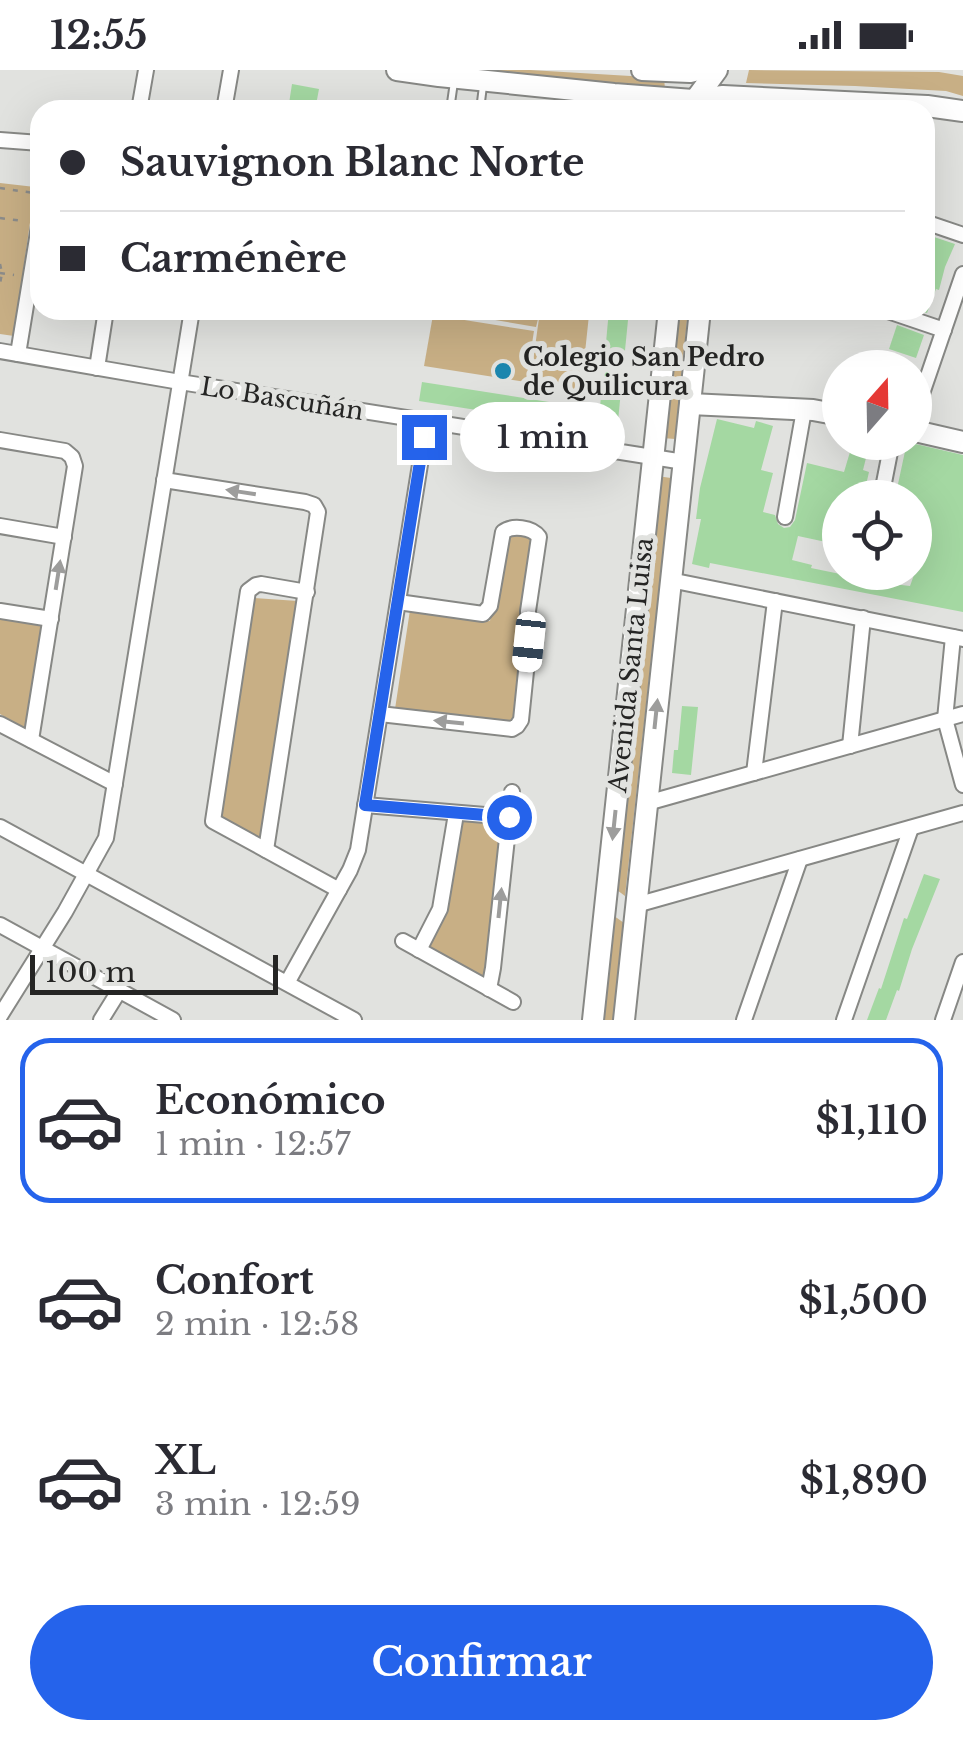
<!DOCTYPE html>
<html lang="es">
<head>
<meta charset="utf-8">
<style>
  :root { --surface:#fff; --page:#f7f7f7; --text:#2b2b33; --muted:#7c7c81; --line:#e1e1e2; --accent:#2563eb }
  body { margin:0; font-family:"Libre Baskerville",serif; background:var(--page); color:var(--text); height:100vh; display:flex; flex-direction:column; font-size:38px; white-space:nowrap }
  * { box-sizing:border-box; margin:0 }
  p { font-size:32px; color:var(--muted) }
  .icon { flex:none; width:55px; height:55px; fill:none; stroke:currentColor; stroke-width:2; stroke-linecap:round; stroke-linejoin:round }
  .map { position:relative; height:950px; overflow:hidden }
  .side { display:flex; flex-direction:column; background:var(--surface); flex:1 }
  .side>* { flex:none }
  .hud { position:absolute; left:30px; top:30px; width:905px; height:220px; border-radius:30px; box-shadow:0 10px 40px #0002; display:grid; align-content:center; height:220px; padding:0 30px; background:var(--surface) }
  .needle { width:65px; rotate:20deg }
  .tools { position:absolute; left:822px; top:280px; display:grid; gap:20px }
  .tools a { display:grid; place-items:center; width:110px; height:110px; border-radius:50%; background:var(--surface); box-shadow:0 10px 40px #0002; font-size:50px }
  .scale { position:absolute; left:30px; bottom:25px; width:248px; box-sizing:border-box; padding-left:10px; border:5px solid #252524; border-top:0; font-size:28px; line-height:35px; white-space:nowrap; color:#252524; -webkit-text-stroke:8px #e1e2df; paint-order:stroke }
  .end { position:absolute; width:45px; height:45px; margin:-22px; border:12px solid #2563eb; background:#fff; box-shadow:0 0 0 5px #fff }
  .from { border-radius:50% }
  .bubble { position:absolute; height:70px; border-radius:35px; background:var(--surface); box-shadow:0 10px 40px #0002; font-size:32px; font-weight:600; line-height:70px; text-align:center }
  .car { position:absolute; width:30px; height:60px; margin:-30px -15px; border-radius:12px; box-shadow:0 0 8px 2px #0007; background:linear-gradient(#fff 24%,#345 0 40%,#fff 0 76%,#345 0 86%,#fff 0) }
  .hud b { display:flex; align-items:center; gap:35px; height:95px; font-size:38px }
  .hud b+b { border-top:2px solid var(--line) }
  .hud i { width:25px; height:25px; background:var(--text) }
  ul { padding:18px 0 0; list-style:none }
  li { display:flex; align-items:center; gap:30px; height:165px; margin:0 20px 15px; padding:0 10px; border:5px solid transparent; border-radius:30px }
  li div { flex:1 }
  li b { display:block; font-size:38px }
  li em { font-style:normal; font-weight:600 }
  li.selected { border-color:var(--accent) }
  li>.icon { width:90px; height:90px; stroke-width:1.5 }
  .button { display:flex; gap:20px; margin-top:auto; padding:20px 30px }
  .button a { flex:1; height:115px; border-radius:60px; background:var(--accent); color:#fff; font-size:40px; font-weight:600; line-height:115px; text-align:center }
  .status { display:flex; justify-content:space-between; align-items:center; height:70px; padding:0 50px; background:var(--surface); direction:ltr }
  .status svg { height:28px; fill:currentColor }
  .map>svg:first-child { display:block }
  .green { fill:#c8af85 }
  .building { fill:#a4d8a2 }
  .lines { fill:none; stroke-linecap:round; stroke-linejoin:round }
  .lane-casing { stroke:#878885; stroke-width:10 }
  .street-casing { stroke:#878885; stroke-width:18 }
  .secondary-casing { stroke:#878885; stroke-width:24 }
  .path { stroke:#8c8c8a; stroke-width:2.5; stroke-dasharray:5 8; stroke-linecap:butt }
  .lane { stroke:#fff; stroke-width:6 }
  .street { stroke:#fff; stroke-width:14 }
  .secondary { stroke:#fff; stroke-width:20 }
  .oneway { fill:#9d9d9c }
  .route { stroke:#2563eb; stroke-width:12 }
  .poi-dot { fill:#1c86ae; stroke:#e1e2df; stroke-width:4 }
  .labels { text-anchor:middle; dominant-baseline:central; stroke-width:10; stroke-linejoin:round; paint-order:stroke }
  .poi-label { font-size:25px; font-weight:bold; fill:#252524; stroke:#e1e2df; text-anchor:start }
  .street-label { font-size:25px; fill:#252524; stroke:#e1e2df }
</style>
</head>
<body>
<div class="status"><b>12:55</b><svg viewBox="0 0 49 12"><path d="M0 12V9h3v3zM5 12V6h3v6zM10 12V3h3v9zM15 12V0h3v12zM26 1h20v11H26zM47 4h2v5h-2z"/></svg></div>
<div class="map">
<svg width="963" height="950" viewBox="0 0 963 950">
  <rect width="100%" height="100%" fill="#e1e2df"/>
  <g class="green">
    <polygon points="471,0 530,0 664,8 665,19 640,18"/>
    <polygon points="749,0 939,2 963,6 963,26 946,21 855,16 746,13"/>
    <polygon points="0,113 35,117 14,266 0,264"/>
    <polygon points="436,240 556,240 589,245 581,320 530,313 540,241 536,257"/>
    <polygon points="675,240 688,240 675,369 662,368"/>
    <polygon points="433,245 534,261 526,312 424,296"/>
    <polygon points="657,406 671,408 625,826 613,817"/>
    <polygon points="505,464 534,466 517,646 513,653 395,639 410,540 490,551"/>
    <polygon points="253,528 298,531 260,770 218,744"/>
    <polygon points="0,548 42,553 26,659 0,644"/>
    <polygon points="460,750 501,751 504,755 485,911 428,880 428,870"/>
    <polygon points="610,843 624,853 613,950 597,950"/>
  </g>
  <g class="building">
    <polygon points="292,14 319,19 315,40 288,40"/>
    <polygon points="925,164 955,174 945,197 939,220 936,219 927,243 918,240 925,240"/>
    <polygon points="609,240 629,240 617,361 598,359"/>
    <polygon points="897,255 924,265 916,288 889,279"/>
    <polygon points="422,312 568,335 565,354 419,331"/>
    <polygon points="717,349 754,358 756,351 773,356 761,400 773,403 763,442 775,445 778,454 784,458 790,457 795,450 807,393 844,402 853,372 870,372 863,400 869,402 863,428 840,428 840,475 798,466 792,490 812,495 811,498 884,513 910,516 915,502 915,428 895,428 907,372 963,385 963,542 710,493 709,498 692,494 701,449 696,449 700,418"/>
    <polygon points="682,636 698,637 691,705 672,703 674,680 678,680"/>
    <polygon points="924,804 940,809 912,879 899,921 897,920 886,950 867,950 879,918 881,919 904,848 907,849"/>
  </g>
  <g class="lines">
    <defs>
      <g id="lane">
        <polyline points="450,40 454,12"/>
        <polyline points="480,40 483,16"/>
      </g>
      <g id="street">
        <polyline points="139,40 146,0"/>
        <polyline points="224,40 231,0"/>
        <polyline points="0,70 40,73"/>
        <polyline points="925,152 963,165"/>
        <polyline points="885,240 944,260"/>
        <polyline points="0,281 180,312 684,392"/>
        <polyline points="18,284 40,150"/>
        <polyline points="97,298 106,240"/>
        <polyline points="915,344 963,204"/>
        <polyline points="0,370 65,381 72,387 75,396 31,670"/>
        <polyline points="164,410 305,432 314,435 318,442 266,780"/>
        <polyline points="881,428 892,372"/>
        <polyline points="785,447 804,340"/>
        <polyline points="0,456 64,467"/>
        <polyline points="670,510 963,569"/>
        <polyline points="307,522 261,514 256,515 248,521 213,751 339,820"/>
        <polyline points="0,541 51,549"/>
        <polyline points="953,567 945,649 963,715"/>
        <path d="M 380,644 L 512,659 L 517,656 L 521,650 L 529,572 L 528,541 L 539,467 C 532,457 512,455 503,462 L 490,536 L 483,544 L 398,532"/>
        <polyline points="0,654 115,714"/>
        <polyline points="850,676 863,548"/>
        <polyline points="754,703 775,531"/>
        <polyline points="647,733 963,644"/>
        <polyline points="365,735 509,747"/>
        <polyline points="0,757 354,950"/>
        <polyline points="636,835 963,743"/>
        <polyline points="0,855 173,950"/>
        <polyline points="403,871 513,932"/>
        <polyline points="419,880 440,839 456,744"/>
        <polyline points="287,913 350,800 358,780 427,351"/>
        <polyline points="489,919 493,898 512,722"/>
        <polyline points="0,946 65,842 106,768 192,240"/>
        <polyline points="101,950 119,921"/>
        <polyline points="744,950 800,789"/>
        <polyline points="844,950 911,758"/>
        <polyline points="943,950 963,892"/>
      </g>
      <g id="secondary">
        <polyline points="397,0 439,6 614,24 693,30 723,26 927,36 963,41"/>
        <polyline points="642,0 690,2 698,0"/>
        <polyline points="692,34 717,0"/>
        <polyline points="690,334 813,340 840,345"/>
        <polyline points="915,361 963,372"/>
        <polyline points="593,950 669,240"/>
        <polyline points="624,950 700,240"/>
      </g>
    </defs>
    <use href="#lane" class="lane-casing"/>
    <use href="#street" class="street-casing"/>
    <use href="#secondary" class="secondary-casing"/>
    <g class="path">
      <polyline points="0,118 40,124"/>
      <polyline points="0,148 23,151"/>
      <polyline points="0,194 2,203 0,214"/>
      <polyline points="0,203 14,205"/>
    </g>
    <use href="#lane" class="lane"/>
    <use href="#street" class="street"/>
    <use href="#secondary" class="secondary"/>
  </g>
  <defs><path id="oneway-solid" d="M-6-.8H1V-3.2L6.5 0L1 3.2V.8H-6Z" transform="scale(2.5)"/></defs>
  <g class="oneway">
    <use href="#oneway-solid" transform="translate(241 422) rotate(-171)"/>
    <use href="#oneway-solid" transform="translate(58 505) rotate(-81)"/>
    <use href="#oneway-solid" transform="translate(656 644) rotate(-84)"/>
    <use href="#oneway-solid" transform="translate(449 652) rotate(-174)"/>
    <use href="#oneway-solid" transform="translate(614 755) rotate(96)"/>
    <use href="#oneway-solid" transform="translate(500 833) rotate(-84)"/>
  </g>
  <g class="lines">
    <polyline class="route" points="424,367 365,735 509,747"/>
  </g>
  <circle class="poi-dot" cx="503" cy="301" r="10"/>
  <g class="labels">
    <g class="poi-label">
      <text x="523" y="287">Colegio San Pedro<tspan x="523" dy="29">de Quilicura</tspan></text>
    </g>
    <g class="street-label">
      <text transform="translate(282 329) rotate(9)">Lo Bascuñán</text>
      <text transform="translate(631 595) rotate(-84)">Avenida Santa Luisa</text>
    </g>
  </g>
</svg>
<div class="tools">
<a><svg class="needle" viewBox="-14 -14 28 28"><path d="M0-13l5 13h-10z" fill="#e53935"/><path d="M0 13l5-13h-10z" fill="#7c7c81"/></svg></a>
<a><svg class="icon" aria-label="locate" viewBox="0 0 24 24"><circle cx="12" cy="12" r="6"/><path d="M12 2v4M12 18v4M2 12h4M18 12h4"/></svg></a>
</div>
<div class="scale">100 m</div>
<i class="end from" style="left:509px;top:747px"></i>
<i class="end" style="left:424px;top:367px"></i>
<div class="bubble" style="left:460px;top:332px;width:165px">1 min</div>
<i class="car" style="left:529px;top:572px;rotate:186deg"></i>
<div class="hud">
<b><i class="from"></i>Sauvignon Blanc Norte</b>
<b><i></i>Carménère</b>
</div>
</div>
<section class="side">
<ul>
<li class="selected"><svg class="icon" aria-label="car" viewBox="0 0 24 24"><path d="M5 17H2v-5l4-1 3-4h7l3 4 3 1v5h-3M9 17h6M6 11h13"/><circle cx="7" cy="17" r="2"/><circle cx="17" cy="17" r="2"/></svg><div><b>Económico</b><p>1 min · 12:57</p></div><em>$1,110</em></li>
<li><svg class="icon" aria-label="car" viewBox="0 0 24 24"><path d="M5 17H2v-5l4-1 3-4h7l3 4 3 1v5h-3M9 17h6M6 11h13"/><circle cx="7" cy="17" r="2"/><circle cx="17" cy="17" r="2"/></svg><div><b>Confort</b><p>2 min · 12:58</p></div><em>$1,500</em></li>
<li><svg class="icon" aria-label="car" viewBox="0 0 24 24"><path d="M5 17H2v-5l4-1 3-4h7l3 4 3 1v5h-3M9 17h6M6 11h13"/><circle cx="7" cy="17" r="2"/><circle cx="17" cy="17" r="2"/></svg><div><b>XL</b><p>3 min · 12:59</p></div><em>$1,890</em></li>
</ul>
<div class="button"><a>Confirmar</a></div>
</section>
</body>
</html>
